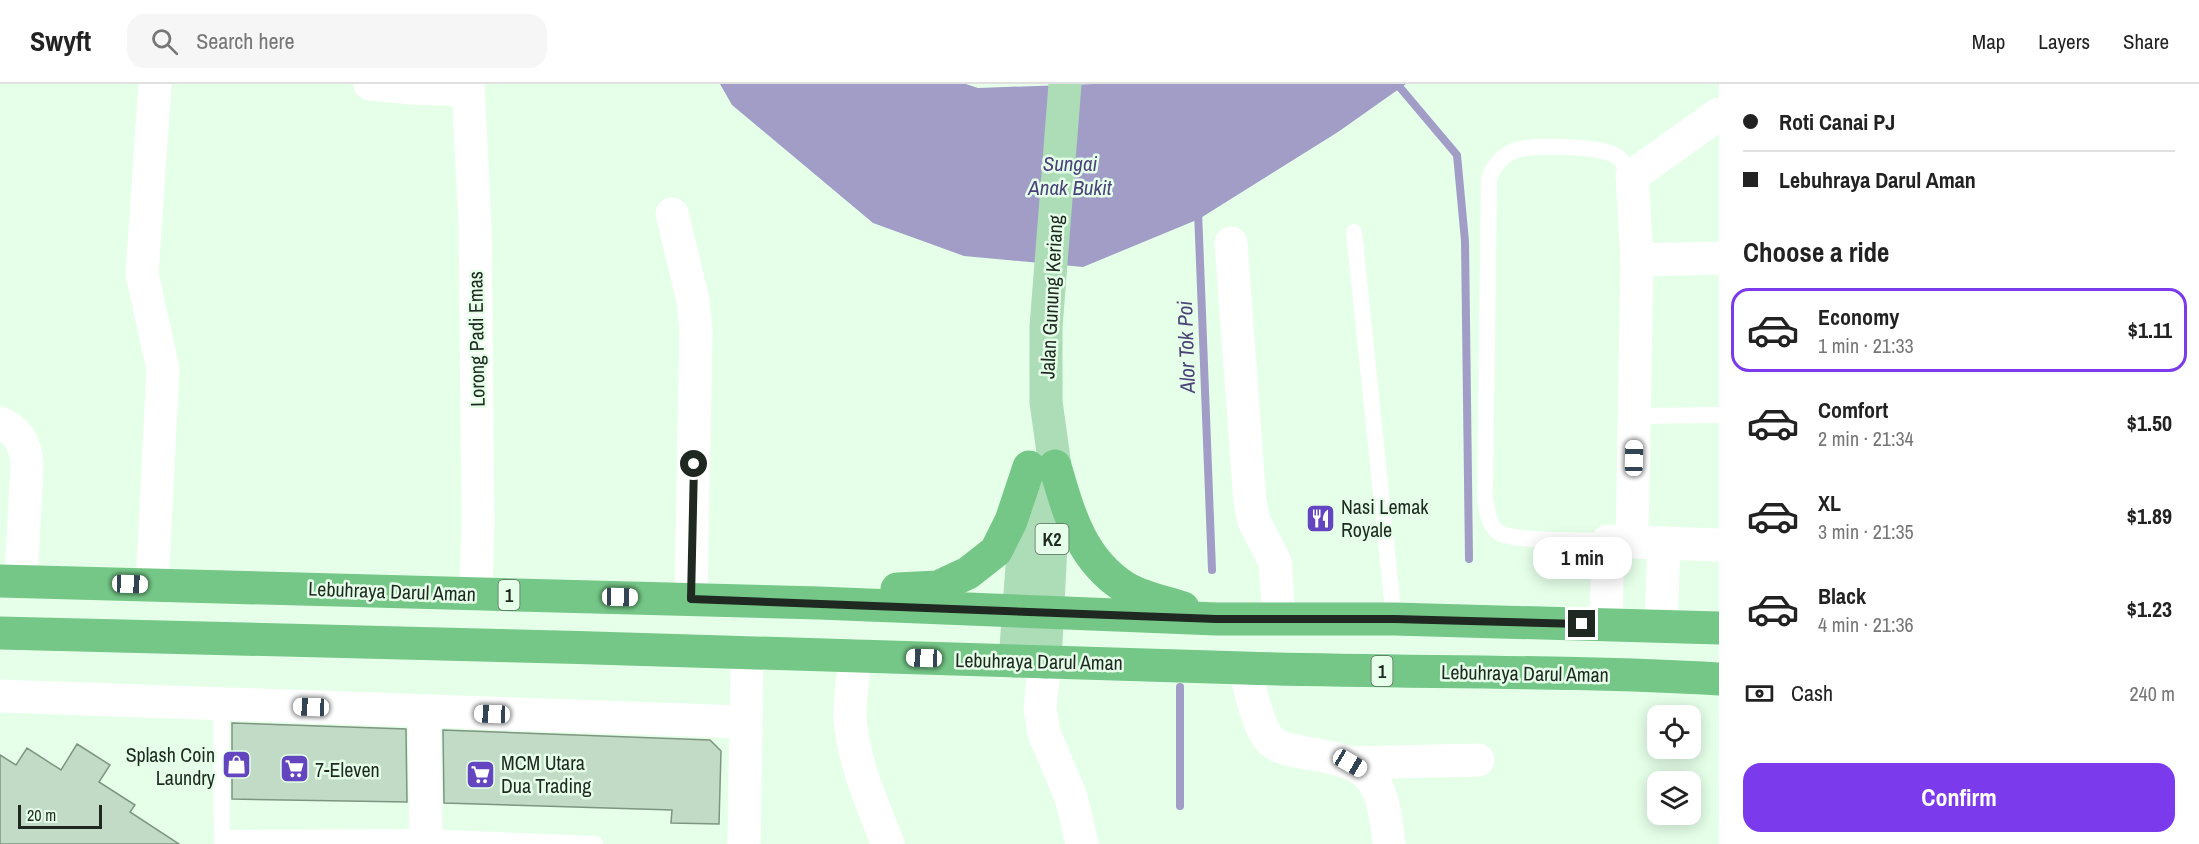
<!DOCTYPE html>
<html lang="en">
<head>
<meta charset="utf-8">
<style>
  :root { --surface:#fff; --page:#f6f6f6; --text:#222; --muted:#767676; --line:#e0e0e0; --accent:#7c3aed }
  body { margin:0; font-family:"Archivo Narrow",sans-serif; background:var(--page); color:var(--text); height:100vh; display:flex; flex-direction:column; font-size:22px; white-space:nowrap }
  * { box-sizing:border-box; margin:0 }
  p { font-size:20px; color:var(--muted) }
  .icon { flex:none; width:33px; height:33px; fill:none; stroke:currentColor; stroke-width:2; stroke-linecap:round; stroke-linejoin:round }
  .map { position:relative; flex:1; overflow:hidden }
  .details { display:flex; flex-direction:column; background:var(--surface); width:480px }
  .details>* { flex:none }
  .hud { display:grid; align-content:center; height:132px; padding:0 24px; background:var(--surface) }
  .buttons { position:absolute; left:1647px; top:621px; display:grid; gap:12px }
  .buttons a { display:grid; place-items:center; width:54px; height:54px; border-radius:12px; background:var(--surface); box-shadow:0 3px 15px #0003; font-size:30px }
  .scale { position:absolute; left:18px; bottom:15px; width:84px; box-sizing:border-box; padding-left:6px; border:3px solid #1f2921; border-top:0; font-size:16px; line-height:21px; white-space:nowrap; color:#1f2921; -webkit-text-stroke:4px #e5ffe9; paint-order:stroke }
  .end { position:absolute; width:27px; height:27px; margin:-14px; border:8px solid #1f2921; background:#fff; box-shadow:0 0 0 3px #fff }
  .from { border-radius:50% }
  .bubble { position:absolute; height:42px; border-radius:18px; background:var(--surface); box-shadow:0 3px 15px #0003; font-size:20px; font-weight:800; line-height:42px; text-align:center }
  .car { position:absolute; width:18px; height:36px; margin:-18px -9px; border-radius:8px; box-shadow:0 0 4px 2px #0007; background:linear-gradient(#fff 24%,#345 0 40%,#fff 0 76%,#345 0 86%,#fff 0) }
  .hud b { display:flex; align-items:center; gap:21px; height:57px; font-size:22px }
  .hud b+b { border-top:2px solid var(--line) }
  .hud i { width:15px; height:15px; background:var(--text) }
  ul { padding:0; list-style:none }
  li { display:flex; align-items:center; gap:18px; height:84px; margin:0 12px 9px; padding:0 12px; border:3px solid transparent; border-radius:18px }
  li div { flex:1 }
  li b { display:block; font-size:22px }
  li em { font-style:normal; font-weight:800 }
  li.selected { border-color:var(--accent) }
  li>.icon { width:54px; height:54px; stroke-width:1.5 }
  h2 { padding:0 24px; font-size:27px; line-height:72px }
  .pay { display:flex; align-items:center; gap:15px; height:66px; padding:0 24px; font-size:22px }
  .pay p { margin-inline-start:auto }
  .action { display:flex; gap:12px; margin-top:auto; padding:12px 24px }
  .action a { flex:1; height:69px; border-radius:18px; background:var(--accent); color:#fff; font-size:24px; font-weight:800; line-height:69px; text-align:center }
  header { display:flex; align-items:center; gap:36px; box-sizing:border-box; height:84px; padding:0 30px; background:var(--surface); border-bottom:2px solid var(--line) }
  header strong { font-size:28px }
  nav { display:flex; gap:33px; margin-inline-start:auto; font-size:21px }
  .search { width:420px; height:54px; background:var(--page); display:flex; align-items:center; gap:15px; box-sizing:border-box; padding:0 21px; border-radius:18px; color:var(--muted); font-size:22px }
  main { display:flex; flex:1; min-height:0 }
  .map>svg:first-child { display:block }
  .water { fill:#a19dc7 }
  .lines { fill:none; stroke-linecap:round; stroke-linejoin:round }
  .stream { stroke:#a19dc7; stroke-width:8 }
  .building { fill:#c2dbc6; stroke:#7e9581; stroke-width:1.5 }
  .lane { stroke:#fff; stroke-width:16 }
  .street { stroke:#fff; stroke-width:33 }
  .primary { stroke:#acddb7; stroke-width:33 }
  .highway { stroke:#75c787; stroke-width:33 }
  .route { stroke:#1f2921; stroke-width:8 }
  .labels { text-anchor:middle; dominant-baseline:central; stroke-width:5; stroke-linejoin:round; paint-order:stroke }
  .shield { fill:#e5ffe9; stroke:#5a695d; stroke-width:1.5 }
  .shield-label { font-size:18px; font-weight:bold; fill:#1f2921 }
  .street-label { font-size:20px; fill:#1f2921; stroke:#e5ffe9 }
  .poi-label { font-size:20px; fill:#1f2921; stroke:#e5ffe9; text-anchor:start }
  .water-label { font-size:21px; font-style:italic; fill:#4c437b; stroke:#e5ffe9 }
</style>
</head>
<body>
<header>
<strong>Swyft</strong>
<div class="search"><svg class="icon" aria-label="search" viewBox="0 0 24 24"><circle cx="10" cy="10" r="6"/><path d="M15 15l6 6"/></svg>Search here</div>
<nav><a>Map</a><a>Layers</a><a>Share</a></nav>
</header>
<main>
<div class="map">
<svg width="1719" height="760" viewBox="0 0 1719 760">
  <rect width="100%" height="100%" fill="#e5ffe9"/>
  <polygon class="water" points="720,0 966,0 978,4 1094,0 1406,0 1338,48 1199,135 1083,183 964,172 873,139 732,21"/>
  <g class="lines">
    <g class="stream">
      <polyline points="1397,0 1457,71 1465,157 1469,475"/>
      <polyline points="1198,127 1212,486"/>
      <polyline points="1180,722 1180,603"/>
    </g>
  </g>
  <g class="building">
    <polygon points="232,639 406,645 407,718 232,715"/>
    <polygon points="443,646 710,656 721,667 719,740 671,739 672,726 444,719"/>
    <polygon points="77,660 110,681 99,698 135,721 130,728 179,760 0,760 0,671 16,681 27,664 61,686"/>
  </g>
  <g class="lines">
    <g class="lane">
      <polyline points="1354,148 1394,535"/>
      <polyline points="1634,332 1719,331"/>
      <path d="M 1608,457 C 1588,456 1510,458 1498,448 C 1488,440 1487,425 1485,414 L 1489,96 C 1492,83 1502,71 1516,66 C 1533,61 1604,61 1618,73 C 1623,77 1628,86 1632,92"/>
      <polyline points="221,620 222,760"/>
      <polyline points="222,754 426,753 595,760"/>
    </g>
    <g class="street">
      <polyline points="370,0 412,4 468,6"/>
      <polyline points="468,0 475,143 478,436 476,510"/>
      <polyline points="672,130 693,216 696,248 691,515"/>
      <polyline points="1231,159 1250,418 1254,437 1275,478 1279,535"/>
      <polyline points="1637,176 1719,174"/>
      <path d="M 0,339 C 20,348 25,360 27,381 L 21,497"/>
      <polyline points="1632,458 1637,176 1632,92 1719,30"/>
      <polyline points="152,501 163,285 142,190 155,0"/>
      <polyline points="1606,540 1608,457 1719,461"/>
      <polyline points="1661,542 1664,459"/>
      <path d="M 855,571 C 854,592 849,615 850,636 C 854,679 872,720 888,760"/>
      <polyline points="1045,578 1040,624 1044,649 1071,713 1082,760"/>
      <path d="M 1244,584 C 1250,603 1257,643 1271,657 C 1278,664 1291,666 1301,668 C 1316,671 1335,673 1350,679 C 1384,692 1385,729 1389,760"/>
      <polyline points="0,612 745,638"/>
      <polyline points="424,627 426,760"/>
      <polyline points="1350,679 1478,676"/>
      <polyline points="744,760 747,568"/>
    </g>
    <g class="primary">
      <polyline points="1015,577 1028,402"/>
      <polyline points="1045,578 1055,382 1046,318 1046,243 1065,0"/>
    </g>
    <g class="highway">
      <path d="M 1055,382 C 1069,430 1081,476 1126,504 C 1143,514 1165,518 1183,524"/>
      <polyline points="0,497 819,519 1216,535 1394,535 1719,544"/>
      <polyline points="897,505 938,503 968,489 996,467 1011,437 1029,383"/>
      <path d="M 0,549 C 415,558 829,570 1244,584 C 1402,589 1561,586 1719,595"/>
    </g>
  </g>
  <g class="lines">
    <polyline class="route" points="694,380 691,515 1216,535 1394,535 1582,540"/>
  </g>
  <defs>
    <symbol id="restaurant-square" viewBox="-11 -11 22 22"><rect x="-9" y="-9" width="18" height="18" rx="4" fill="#6346bf" stroke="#e5ffe9"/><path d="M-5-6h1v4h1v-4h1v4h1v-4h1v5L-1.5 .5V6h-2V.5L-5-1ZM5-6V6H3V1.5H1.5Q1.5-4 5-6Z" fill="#fff"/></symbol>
    <symbol id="shop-square" viewBox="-11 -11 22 22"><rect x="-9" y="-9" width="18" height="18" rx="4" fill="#6346bf" stroke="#e5ffe9"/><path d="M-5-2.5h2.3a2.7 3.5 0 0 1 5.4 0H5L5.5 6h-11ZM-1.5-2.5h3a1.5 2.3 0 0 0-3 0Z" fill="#fff"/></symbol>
    <symbol id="supermarket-square" viewBox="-11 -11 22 22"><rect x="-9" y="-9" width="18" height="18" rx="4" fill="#6346bf" stroke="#e5ffe9"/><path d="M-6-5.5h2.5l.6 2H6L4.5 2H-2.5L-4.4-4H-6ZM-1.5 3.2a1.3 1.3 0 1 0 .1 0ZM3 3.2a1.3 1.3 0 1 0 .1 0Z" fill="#fff"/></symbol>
  </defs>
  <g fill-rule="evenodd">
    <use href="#restaurant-square" x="1304" y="418" width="33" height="33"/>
    <use href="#shop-square" x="220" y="664" width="33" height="33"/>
    <use href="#supermarket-square" x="278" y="668" width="33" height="33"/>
    <use href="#supermarket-square" x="464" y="674" width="33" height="33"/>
  </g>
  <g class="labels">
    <g class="shield">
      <rect x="1035.5" y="440" width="33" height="30" rx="4.5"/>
      <rect x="498.5" y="496" width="21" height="30" rx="4.5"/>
      <rect x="1371.5" y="572" width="21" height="30" rx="4.5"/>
    </g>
    <g class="shield-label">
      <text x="1052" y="455">K2</text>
      <text x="509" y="511">1</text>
      <text x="1382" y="587">1</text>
    </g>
    <g class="street-label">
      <text transform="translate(1051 213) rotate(-87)">Jalan Gunung Keriang</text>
      <text transform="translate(476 255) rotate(-91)">Lorong Padi Emas</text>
      <text transform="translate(392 507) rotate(2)">Lebuhraya Darul Aman</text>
      <text transform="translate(1039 577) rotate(1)">Lebuhraya Darul Aman</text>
      <text transform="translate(1525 589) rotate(1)">Lebuhraya Darul Aman</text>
    </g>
    <g class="poi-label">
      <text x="1341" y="422">Nasi Lemak<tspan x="1341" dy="23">Royale</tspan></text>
      <text x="215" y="670" text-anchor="end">Splash Coin<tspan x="215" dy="23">Laundry</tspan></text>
      <text x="501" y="678">MCM Utara<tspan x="501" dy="23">Dua Trading</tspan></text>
      <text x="315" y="685">7-Eleven</text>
    </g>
    <g class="water-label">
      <text x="1070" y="79">Sungai<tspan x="1070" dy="24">Anak Bukit</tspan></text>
      <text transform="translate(1186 263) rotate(-92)">Alor Tok Poi</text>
    </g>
  </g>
</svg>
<div class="buttons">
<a><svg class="icon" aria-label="locate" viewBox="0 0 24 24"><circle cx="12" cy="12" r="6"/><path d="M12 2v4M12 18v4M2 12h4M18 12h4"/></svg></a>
<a><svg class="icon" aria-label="layers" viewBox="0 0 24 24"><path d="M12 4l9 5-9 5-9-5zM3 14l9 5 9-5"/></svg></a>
</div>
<div class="scale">20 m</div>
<i class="end from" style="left:694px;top:380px"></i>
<i class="end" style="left:1582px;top:540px"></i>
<div class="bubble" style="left:1533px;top:453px;width:99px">1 min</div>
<i class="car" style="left:1634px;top:374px;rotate:1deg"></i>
<i class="car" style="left:130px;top:500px;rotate:92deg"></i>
<i class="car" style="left:620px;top:513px;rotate:91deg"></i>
<i class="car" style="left:924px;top:574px;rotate:272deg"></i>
<i class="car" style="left:311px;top:623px;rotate:272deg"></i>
<i class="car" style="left:492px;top:630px;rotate:272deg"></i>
<i class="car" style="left:1350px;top:679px;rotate:120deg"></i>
</div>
<section class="details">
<div class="hud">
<b><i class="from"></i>Roti Canai PJ</b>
<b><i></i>Lebuhraya Darul Aman</b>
</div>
<h2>Choose a ride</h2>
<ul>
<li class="selected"><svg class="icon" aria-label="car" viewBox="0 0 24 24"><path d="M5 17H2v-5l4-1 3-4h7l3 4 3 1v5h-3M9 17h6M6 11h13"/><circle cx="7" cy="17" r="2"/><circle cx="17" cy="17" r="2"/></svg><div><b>Economy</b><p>1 min · 21:33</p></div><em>$1.11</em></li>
<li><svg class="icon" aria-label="car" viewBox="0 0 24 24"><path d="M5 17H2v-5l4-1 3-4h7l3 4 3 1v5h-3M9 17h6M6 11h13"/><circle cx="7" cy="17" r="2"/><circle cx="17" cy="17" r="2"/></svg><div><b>Comfort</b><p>2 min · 21:34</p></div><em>$1.50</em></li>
<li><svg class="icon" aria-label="car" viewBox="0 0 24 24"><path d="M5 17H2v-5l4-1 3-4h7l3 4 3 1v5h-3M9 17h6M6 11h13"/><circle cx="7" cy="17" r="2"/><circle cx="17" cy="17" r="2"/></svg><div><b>XL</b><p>3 min · 21:35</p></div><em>$1.89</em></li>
<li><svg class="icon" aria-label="car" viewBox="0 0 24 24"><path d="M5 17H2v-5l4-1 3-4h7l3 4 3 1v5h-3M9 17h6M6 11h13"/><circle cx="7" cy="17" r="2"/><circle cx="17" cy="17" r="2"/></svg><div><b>Black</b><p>4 min · 21:36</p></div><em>$1.23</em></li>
</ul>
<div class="pay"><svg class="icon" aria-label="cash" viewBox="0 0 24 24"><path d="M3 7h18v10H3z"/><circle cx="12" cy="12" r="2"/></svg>Cash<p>240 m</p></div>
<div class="action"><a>Confirm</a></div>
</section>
</main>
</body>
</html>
